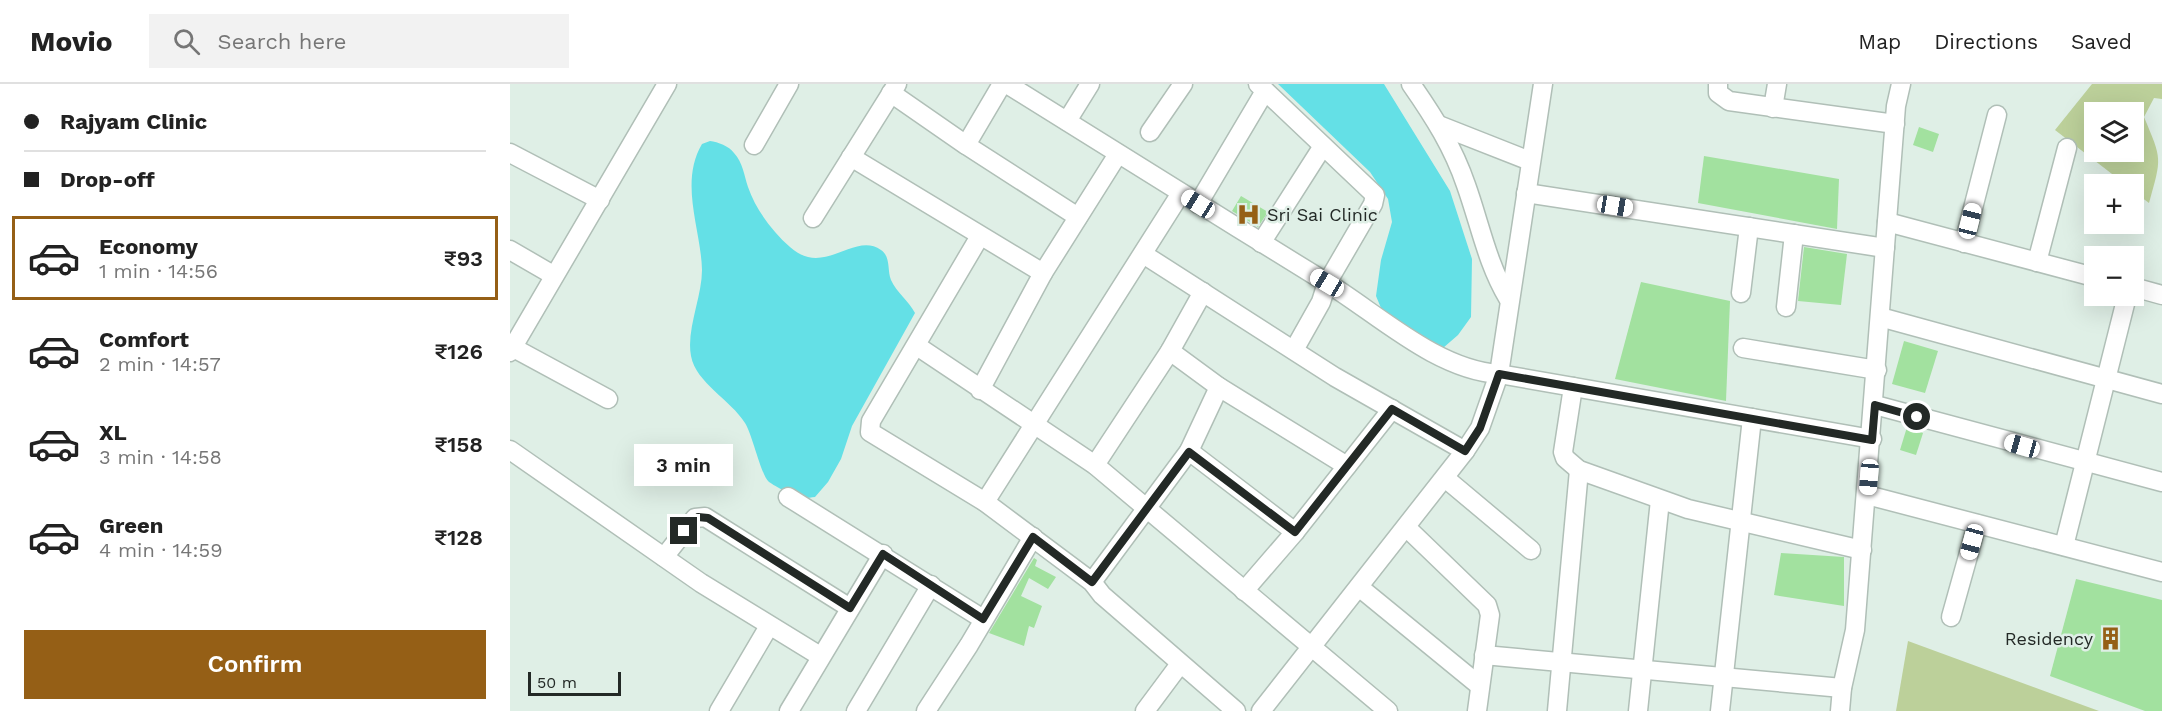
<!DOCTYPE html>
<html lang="en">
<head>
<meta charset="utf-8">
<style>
  :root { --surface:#fff; --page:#f2f2f2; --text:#222; --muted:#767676; --line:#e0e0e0; --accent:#955f16 }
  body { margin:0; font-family:"Work Sans",sans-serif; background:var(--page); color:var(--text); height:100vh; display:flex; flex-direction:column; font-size:22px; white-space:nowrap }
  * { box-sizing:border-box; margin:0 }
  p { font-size:20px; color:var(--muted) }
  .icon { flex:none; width:33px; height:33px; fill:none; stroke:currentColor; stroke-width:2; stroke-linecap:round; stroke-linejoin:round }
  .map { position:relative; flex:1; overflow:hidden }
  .sheet { display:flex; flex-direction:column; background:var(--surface); width:510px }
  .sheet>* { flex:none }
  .guide { display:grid; align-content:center; height:132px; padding:0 24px; background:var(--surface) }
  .fabs { position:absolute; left:1574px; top:18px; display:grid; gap:12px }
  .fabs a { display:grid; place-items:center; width:60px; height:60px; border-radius:0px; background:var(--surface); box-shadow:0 6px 24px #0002; font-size:30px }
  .scale { position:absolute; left:18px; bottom:15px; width:93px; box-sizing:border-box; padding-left:6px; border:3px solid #232926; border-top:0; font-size:16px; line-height:21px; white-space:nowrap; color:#232926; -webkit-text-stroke:4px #dfefe6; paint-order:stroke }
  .end { position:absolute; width:27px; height:27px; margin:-14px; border:8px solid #232926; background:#fff; box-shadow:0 0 0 3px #fff }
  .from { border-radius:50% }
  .bubble { position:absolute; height:42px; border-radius:0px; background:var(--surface); box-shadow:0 6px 24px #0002; font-size:20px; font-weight:600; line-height:42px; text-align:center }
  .car { position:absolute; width:18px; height:36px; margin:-18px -9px; border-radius:8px; box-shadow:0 0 4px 2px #0007; background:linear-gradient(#fff 24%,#345 0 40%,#fff 0 76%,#345 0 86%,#fff 0) }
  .guide b { display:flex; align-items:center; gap:21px; height:57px; font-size:22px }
  .guide b+b { border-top:2px solid var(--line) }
  .guide i { width:15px; height:15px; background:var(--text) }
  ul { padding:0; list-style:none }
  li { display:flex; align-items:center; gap:18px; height:84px; margin:0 12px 9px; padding:0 12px; border:3px solid transparent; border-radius:0px }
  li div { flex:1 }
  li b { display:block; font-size:22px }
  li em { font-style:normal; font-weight:600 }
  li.current { border-color:var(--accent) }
  li>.icon { width:54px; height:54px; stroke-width:1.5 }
  .action { display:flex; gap:12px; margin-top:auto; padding:12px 24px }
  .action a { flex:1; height:69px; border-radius:0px; background:var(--accent); color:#fff; font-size:24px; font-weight:600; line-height:69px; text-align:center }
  header { display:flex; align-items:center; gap:36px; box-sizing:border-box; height:84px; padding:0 30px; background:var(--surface); border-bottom:2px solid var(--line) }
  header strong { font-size:28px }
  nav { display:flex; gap:33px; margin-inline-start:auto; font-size:21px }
  .search { width:420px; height:54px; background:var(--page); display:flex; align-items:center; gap:15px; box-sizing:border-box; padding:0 21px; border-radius:0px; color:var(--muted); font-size:22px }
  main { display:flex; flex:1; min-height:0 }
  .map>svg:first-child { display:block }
  .green { fill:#bcd09a; fill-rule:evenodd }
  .water { fill:#64e0e6 }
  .building { fill:#a2e19f }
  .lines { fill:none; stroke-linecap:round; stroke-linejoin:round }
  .minor-casing { stroke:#b0bfb7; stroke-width:21 }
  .minor { stroke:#fff; stroke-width:18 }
  .route { stroke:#232926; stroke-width:8 }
  .labels { text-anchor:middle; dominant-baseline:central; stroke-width:5; stroke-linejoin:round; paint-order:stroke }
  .poi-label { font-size:18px; fill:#232926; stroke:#dfefe6; text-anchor:start }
</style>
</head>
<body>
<header>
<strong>Movio</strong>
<div class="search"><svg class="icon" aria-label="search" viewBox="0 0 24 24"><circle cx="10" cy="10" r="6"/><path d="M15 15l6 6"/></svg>Search here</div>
<nav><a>Map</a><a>Directions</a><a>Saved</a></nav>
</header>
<main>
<section class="sheet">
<div class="guide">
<b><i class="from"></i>Rajyam Clinic</b>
<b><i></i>Drop-off</b>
</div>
<ul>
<li class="current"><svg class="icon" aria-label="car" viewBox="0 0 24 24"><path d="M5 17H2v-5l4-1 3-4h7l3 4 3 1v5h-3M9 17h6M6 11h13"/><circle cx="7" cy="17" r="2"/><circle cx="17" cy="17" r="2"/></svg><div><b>Economy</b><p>1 min · 14:56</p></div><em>₹93</em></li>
<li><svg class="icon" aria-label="car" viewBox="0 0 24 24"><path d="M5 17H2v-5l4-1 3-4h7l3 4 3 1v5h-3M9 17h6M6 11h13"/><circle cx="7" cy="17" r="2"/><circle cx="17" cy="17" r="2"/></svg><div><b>Comfort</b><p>2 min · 14:57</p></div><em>₹126</em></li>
<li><svg class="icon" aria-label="car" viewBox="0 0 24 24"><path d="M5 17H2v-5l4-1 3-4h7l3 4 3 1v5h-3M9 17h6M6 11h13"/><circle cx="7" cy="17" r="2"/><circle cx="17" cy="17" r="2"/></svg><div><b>XL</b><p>3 min · 14:58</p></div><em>₹158</em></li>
<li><svg class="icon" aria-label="car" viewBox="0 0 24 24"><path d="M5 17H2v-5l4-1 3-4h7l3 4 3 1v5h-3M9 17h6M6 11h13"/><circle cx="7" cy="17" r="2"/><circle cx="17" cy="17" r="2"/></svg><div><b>Green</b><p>4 min · 14:59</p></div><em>₹128</em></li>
</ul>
<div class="action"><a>Confirm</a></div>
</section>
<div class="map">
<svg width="1652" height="627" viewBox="0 0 1652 627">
  <rect width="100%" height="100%" fill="#dfefe6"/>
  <g class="green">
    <path d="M 1582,0 L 1652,0 L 1652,15 L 1644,14 L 1634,33 C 1652,76 1652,73 1639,119 L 1623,107 L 1623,100 L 1615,100 L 1545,46 ZM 1584,28 L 1623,28 L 1623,68 L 1584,68 Z"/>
    <polygon points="1398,557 1589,627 1386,627"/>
  </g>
  <g class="water">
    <polygon points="768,0 874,0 940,107 962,175 961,233 948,251 933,264 876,236 866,212 871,176 882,138 878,115 860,88"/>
    <path d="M 200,57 C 208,58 219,62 224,69 C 233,79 234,91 238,103 C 246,126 262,147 280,163 C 314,194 344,147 371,166 C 381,173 377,186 381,196 C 386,208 399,217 405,229 L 342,342 L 331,375 L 318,398 L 305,413 C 301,413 295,415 291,414 C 284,413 265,402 259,398 C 251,391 243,352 235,339 C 221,316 186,299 181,272 C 176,246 192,213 192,186 C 191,145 169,99 192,60 Z"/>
  </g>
  <g class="building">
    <polygon points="1409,43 1429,50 1423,68 1403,61"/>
    <polygon points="1194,72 1329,95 1327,145 1188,119"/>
    <polygon points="731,112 758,128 748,143 722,127"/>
    <polygon points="1294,163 1337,170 1331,221 1288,217"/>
    <polygon points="1131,198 1220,217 1216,317 1105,295"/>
    <polygon points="1394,257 1428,267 1415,309 1382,300"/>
    <polygon points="1397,343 1413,349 1406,371 1390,366"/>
    <polygon points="1271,469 1334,473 1334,522 1264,511"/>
    <polygon points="524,474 527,476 525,482 546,493 538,505 519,494 511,512 532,522 524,544 519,542 514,562 479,549"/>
    <polygon points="1566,495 1652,516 1652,627 1635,627 1540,592"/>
  </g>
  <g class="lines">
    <defs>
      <g id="minor">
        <path d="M 497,0 C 603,66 708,132 814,197 C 867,229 926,286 989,290 L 1362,355"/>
        <polyline points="748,0 865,111 863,120 817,199 811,218 784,266"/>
        <path d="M 901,0 C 924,33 943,63 956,101 C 970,140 977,179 998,214"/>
        <polyline points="1208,0 1208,9 1219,17 1385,40"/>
        <polyline points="381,9 456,61 568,133"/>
        <polyline points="1263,24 1267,0"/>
        <polyline points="557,37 580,0"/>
        <polyline points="931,42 1020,77"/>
        <polyline points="640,48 673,0"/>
        <polyline points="244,61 279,0"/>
        <polyline points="456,61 492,0"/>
        <polyline points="0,69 90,116"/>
        <polyline points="341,73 533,189"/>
        <polyline points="1016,109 1375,164"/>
        <polyline points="688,120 755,7"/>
        <polyline points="303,134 387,0"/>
        <polyline points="1377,138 1584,193"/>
        <polyline points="470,152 361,337 360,348 475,418 582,498 592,511 726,627"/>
        <polyline points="751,159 813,62"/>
        <polyline points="1454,159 1487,31"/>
        <polyline points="0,166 43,191"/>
        <polyline points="633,170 825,293 955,367"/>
        <polyline points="1527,178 1557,64"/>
        <polyline points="1623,203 1652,211"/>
        <polyline points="1231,209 1239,143"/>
        <polyline points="1276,223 1284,150"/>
        <polyline points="1370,233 1652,310"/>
        <polyline points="0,262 98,315"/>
        <polyline points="407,262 585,381 878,627"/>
        <polyline points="1233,264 1367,286"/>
        <polyline points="660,267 709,303 837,382"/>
        <polyline points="0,268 157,0"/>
        <polyline points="1063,303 1053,368 1055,374 1069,386 1178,425 1352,466"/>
        <polyline points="470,306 533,189 608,70"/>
        <polyline points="1365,321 1652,398"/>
        <polyline points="0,366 191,499 310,572"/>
        <polyline points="679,367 785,448"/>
        <polyline points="585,381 660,267 693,208"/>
        <polyline points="935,394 1021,466"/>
        <polyline points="1357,411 1652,488"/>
        <polyline points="278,413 473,535"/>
        <polyline points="475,418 671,109"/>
        <polyline points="896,443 977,521 980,531 967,627"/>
        <polyline points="1554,462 1617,212"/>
        <polyline points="154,473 185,434 195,433 340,524"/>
        <polyline points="582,498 679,367 709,303"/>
        <polyline points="849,503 970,602"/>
        <polyline points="734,507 785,448 882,325"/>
        <polyline points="1441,533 1467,440"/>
        <polyline points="974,571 1332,604"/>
        <polyline points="209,627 259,542"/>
        <polyline points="279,627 373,470"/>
        <polyline points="346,627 421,501"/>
        <polyline points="416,627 459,561 523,453"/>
        <polyline points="635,627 670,580"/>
        <polyline points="751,627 955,367 970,344 989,290 1033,0"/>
        <polyline points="1047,627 1069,386"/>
        <polyline points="1128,627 1150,416"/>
        <polyline points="1210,627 1242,334"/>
        <polyline points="1330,627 1332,604 1345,546 1386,22 1391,0"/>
      </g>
    </defs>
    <use href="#minor" class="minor-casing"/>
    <use href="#minor" class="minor"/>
  </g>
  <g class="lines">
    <polyline class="route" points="174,447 188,433 198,434 340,524 373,470 473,535 523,453 582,498 679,368 785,448 882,325 955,367 970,344 989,290 1362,356 1365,321 1407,333"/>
  </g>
  <defs>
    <symbol id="hospital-bare" viewBox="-9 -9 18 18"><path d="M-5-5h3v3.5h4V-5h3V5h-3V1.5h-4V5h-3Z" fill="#955f16" stroke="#dfefe6" stroke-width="2.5" paint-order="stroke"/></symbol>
    <symbol id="building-bare" viewBox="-9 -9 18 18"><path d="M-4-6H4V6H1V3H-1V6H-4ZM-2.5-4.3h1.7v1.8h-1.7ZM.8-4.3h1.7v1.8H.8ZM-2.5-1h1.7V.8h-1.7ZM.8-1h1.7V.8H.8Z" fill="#955f16" stroke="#dfefe6" stroke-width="2.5" paint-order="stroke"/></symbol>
  </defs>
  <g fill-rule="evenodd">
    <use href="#hospital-bare" x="722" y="114" width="33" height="33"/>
    <use href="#building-bare" x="1584" y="538" width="33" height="33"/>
  </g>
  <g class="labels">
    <g class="poi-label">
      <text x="757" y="130">Sri Sai Clinic</text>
      <text x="1583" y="554" text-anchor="end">Residency</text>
    </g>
  </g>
</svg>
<div class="fabs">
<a><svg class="icon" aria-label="layers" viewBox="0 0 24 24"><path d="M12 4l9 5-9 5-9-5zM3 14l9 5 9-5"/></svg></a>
<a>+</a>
<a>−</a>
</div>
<div class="scale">50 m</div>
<i class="end from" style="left:1407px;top:333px"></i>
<i class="end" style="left:174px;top:447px"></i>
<div class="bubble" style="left:124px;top:360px;width:99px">3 min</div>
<i class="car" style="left:688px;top:120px;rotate:302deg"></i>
<i class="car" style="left:1105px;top:122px;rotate:99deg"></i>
<i class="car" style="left:1460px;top:137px;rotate:14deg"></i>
<i class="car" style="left:817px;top:199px;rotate:301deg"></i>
<i class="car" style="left:1512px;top:362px;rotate:286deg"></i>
<i class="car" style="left:1359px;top:393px;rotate:185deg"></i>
<i class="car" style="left:1462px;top:458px;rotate:195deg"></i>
</div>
</main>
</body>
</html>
